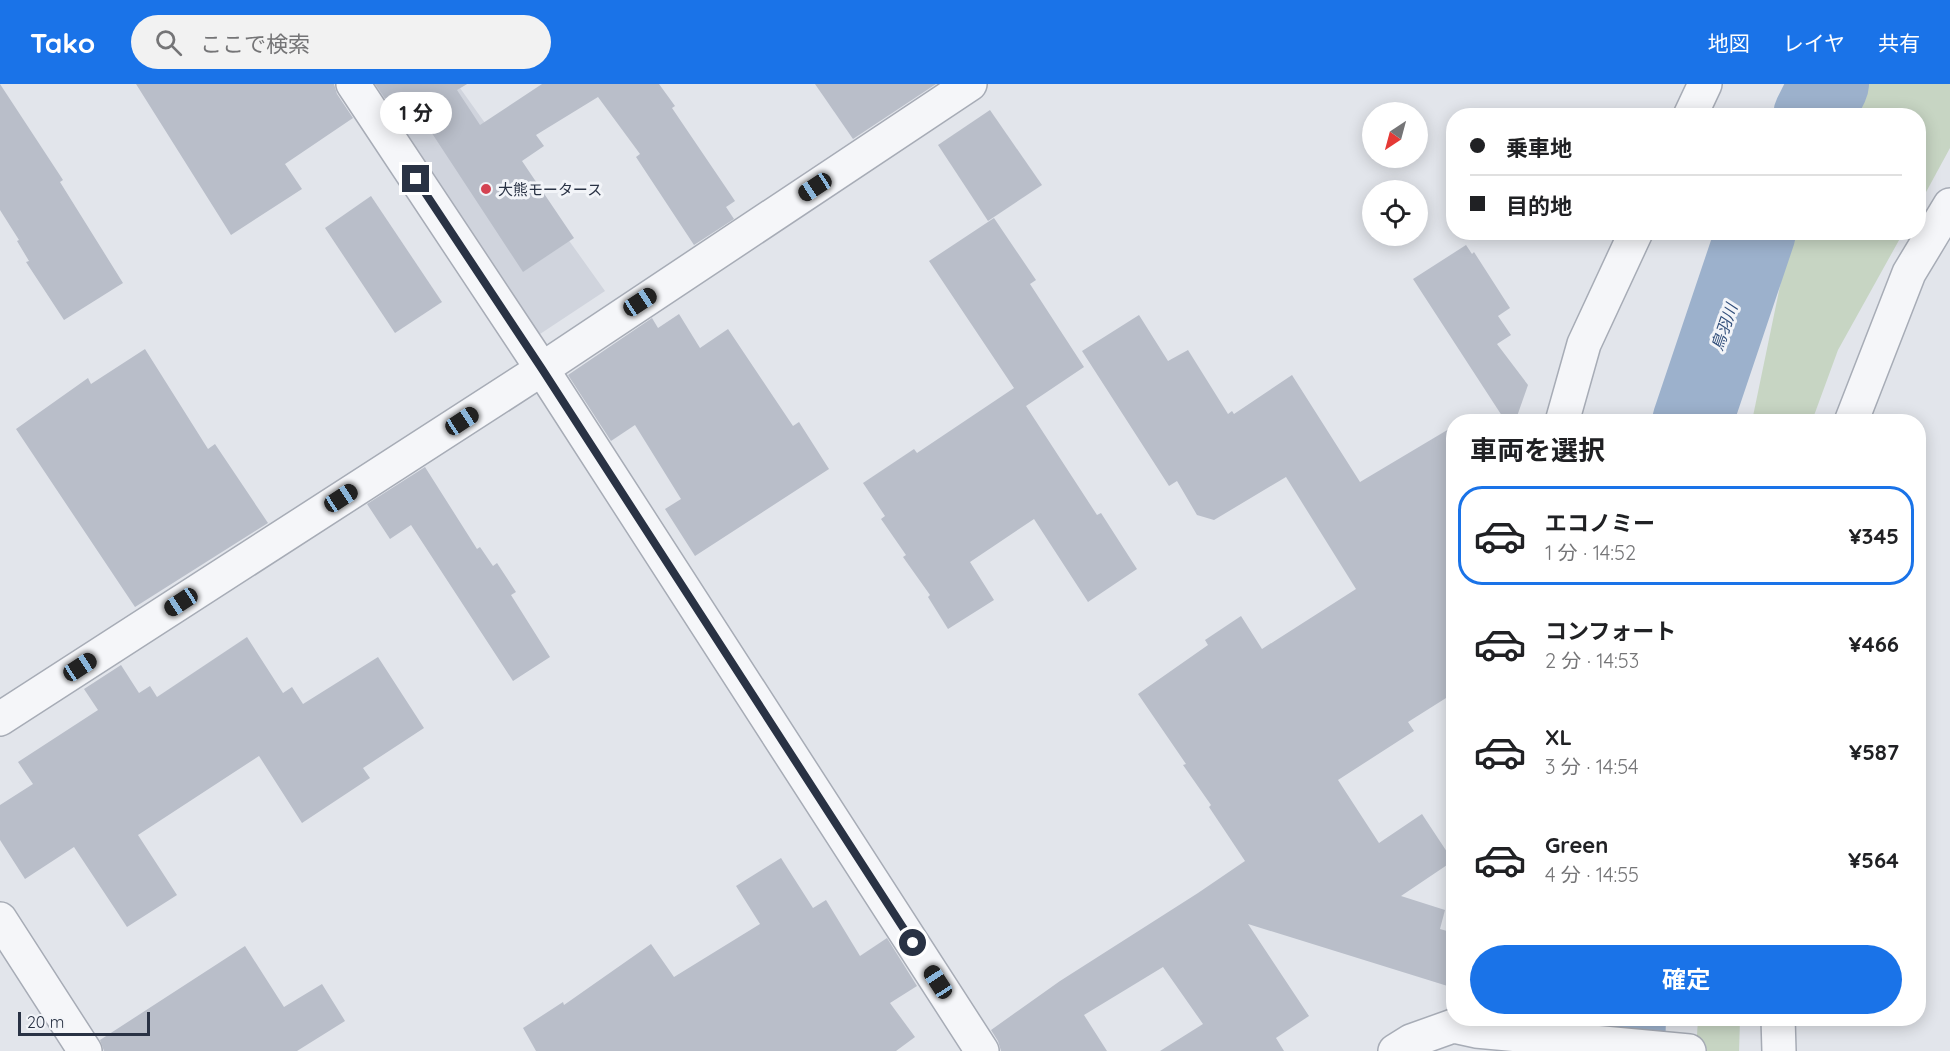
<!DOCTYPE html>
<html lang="ja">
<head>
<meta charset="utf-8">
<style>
  :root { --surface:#fff; --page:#f2f2f2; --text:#202124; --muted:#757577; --line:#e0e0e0; --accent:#1a73e8 }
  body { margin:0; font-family:Quicksand,"Noto Sans JP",sans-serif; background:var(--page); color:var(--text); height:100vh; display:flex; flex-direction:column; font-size:22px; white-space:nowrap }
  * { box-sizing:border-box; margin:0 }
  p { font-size:20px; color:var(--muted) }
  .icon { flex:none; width:33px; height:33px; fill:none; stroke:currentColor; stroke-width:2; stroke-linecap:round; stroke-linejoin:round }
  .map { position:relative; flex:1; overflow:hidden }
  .drawer { position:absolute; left:1446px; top:330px; width:480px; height:612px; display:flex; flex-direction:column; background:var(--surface); border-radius:24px; box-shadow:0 3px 15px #0003 }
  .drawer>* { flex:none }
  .hud { position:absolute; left:1446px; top:24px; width:480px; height:132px; border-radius:24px; box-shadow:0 3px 15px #0003; display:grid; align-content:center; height:132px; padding:0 24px; background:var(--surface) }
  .needle { width:39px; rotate:216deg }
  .controls { position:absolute; left:1362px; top:18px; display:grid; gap:12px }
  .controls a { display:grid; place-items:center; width:66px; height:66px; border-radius:50%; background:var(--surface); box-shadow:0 3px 15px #0003; font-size:30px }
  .scale { position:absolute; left:18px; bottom:15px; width:132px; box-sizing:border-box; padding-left:6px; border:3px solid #293244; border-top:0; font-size:16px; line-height:21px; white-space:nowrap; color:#293244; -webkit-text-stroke:4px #f2f4f8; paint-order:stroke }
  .end { position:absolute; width:27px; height:27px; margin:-14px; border:8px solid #293244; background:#fff; box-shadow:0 0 0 3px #fff }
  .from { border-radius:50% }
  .bubble { position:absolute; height:42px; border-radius:21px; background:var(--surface); box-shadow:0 3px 15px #0003; font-size:20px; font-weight:700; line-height:42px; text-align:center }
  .car { position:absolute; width:18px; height:36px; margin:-18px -9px; border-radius:8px; box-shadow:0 0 4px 2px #0007; background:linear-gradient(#222 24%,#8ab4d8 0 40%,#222 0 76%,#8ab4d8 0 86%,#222 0) }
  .hud b { display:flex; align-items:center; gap:21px; height:57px; font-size:22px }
  .hud b+b { border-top:2px solid var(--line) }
  .hud i { width:15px; height:15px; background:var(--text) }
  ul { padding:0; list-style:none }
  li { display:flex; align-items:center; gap:18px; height:99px; margin:0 12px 9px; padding:0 12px; border:3px solid transparent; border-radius:24px }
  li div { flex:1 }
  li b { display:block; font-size:22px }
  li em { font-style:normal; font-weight:700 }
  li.current { border-color:var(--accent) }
  li>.icon { width:54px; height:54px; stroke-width:1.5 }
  h2 { padding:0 24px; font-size:27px; line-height:72px }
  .button { display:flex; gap:12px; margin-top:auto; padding:12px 24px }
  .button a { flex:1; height:69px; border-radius:36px; background:var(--accent); color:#fff; font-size:24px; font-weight:700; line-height:69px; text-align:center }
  header { display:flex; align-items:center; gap:36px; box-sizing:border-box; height:84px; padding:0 30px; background:var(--accent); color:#fff }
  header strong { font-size:28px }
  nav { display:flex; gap:33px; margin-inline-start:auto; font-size:21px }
  .search { width:420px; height:54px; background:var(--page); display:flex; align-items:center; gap:15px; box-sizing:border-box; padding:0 21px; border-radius:33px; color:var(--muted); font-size:22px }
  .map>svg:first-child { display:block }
  .built { fill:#d0d4dd }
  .green { fill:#c7d5c3 }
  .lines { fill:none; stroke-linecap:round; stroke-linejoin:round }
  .river { stroke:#9cb1cc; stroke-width:80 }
  .building { fill:#b9bec9 }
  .minor-casing { stroke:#a7acb6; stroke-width:36 }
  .minor { stroke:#f5f6f9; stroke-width:33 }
  .route { stroke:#293244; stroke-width:8 }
  .poi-dot { fill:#d44352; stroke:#f2f4f8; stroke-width:2 }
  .labels { text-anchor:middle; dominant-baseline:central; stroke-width:6; stroke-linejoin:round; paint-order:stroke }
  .poi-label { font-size:15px; fill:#293244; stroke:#f2f4f8; text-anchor:start }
  .water-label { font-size:16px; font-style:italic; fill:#314e7a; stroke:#f2f4f8 }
</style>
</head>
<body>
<header>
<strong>Tako</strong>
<div class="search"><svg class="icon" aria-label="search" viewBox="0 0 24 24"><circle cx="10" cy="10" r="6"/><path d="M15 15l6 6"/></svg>ここで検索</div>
<nav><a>地図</a><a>レイヤ</a><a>共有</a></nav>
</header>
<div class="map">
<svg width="1950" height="967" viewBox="0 0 1950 967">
  <rect width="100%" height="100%" fill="#e2e5eb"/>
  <polygon class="built" points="370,0 467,0 460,4 605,207 537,252"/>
  <g class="green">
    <polygon points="1869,0 1950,0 1950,64 1919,121 1918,32 1850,31"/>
    <polygon points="1794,149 1903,149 1838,266 1812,337 1752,337 1785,178"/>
    <polygon points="1698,935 1740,935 1739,967 1696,967"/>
  </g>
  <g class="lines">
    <g class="river">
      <polyline points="1813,32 1829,0"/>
      <polyline points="1692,338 1756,148"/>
      <polyline points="1625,967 1626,934"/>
    </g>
  </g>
  <g class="building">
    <polygon points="0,0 63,96 60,98 123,199 64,236 26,178 29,177 17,157 19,156 0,126"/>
    <polygon points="136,0 334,0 337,10 353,34 285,80 302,105 231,151"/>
    <polygon points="375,0 467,0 457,6 480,41 542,0 659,0 675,22 672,24 735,117 726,123 734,135 694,161 636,73 640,70 598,13 536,51 544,62 522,77 574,154 523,188 420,31 404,42"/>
    <polygon points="815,0 936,0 853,55"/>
    <polygon points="990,26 1042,101 988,137 938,61"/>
    <polygon points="371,112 442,218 395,249 325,144"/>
    <polygon points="994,134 1036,196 1030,200 1084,283 1026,322 1097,431 1101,429 1137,485 1088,518 1034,435 970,478 994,516 948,545 928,513 930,511 903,473 906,471 881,435 885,432 863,399 914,365 917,369 1014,304 929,177"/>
    <polygon points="1466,161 1472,170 1474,168 1510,224 1498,232 1511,251 1497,260 1528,301 1515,338 1506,338 1413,195"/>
    <polygon points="679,230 700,264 728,245 793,342 799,338 829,385 695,472 665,425 681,415 635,341 611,357 568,291 652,234 658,244"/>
    <polygon points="1139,231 1168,277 1188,266 1228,330 1232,327 1234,330 1292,291 1360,398 1454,342 1454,609 1408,638 1414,647 1338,696 1379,759 1422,730 1453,777 1401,812 1445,826 1440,845 1454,849 1454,904 1248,840 1309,932 1276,954 1284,967 1160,967 1203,940 1163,883 1084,931 1107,967 1001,967 998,957 991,946 1060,897 1198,809 1245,777 1209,723 1211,721 1183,681 1186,680 1138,610 1208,561 1205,556 1241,532 1262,565 1356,505 1286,393 1214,436 1197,431 1177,397 1169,402 1082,267"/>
    <polygon points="145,265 208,365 215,360 268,439 135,523 16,345 88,294 91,300"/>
    <polygon points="425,383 477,465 480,463 493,482 497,479 516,508 511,511 550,573 513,597 411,441 390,455 367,420"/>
    <polygon points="247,553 283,609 292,603 303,620 378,573 424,644 363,684 370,694 302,739 259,672 138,751 177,811 127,843 74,763 25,795 0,756 0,721 33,700 18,678 98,626 84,605 121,581 139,609 150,602 157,613"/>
    <polygon points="781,774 813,824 826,816 860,872 887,854 917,902 890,919 915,953 896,967 536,967 523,944 563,918 564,921 651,860 674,893 760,840 736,802"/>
    <polygon points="245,862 284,923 322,900 345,937 297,967 104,967 100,956"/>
  </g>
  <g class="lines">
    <defs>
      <g id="minor">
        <polyline points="353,0 542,285 982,967"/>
        <polyline points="1690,32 1705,0"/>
        <polyline points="1562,338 1584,260 1636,148"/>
        <polyline points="1851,338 1909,189 1950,121"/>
        <polyline points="0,635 542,285 970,0"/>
        <polyline points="0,835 85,967"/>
        <polyline points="1778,934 1779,967"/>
        <polyline points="1395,967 1411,957 1453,942 1476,947 1689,967"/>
      </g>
    </defs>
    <use href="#minor" class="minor-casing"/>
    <use href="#minor" class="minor"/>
  </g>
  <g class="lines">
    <polyline class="route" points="416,95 542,285 913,859"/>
  </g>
  <circle class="poi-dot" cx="486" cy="105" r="6"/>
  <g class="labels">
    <g class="poi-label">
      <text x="498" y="105">大熊モータース</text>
    </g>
    <g class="water-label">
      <text transform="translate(1724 243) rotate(-71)">鳥羽川</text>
    </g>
  </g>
</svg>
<div class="controls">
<a><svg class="needle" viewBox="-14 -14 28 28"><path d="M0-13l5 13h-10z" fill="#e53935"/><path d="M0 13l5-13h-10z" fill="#757577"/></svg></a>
<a><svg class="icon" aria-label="locate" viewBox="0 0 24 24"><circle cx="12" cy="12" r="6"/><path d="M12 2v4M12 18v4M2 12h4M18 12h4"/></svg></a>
</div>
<div class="scale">20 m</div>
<i class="end from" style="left:913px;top:859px"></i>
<i class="end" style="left:416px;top:95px"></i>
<div class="bubble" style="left:380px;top:8px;width:72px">1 分</div>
<i class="car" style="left:815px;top:103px;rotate:237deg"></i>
<i class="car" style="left:640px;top:218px;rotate:57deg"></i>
<i class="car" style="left:462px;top:337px;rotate:57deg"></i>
<i class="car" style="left:341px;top:414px;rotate:57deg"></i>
<i class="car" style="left:181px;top:518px;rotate:237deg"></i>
<i class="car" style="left:80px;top:583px;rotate:57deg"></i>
<i class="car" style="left:938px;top:898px;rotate:327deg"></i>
<div class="hud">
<b><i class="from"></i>乗車地</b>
<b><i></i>目的地</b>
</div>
<section class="drawer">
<h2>車両を選択</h2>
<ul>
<li class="current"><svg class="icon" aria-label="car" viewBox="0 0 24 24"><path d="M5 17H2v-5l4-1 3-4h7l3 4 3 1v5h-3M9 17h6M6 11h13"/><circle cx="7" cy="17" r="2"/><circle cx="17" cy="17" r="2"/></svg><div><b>エコノミー</b><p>1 分 · 14:52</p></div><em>¥345</em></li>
<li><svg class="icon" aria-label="car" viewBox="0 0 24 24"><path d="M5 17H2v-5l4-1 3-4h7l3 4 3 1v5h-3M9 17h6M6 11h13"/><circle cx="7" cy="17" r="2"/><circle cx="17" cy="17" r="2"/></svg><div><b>コンフォート</b><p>2 分 · 14:53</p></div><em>¥466</em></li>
<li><svg class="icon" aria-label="car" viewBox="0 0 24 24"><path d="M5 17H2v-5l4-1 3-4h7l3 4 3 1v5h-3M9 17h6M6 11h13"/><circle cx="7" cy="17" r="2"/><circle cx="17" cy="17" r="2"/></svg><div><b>XL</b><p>3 分 · 14:54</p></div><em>¥587</em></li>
<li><svg class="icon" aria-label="car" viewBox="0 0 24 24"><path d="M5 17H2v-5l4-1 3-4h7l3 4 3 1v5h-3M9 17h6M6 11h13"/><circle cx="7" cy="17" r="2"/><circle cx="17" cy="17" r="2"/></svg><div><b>Green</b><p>4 分 · 14:55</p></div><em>¥564</em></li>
</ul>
<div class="button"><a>確定</a></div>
</section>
</div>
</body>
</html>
